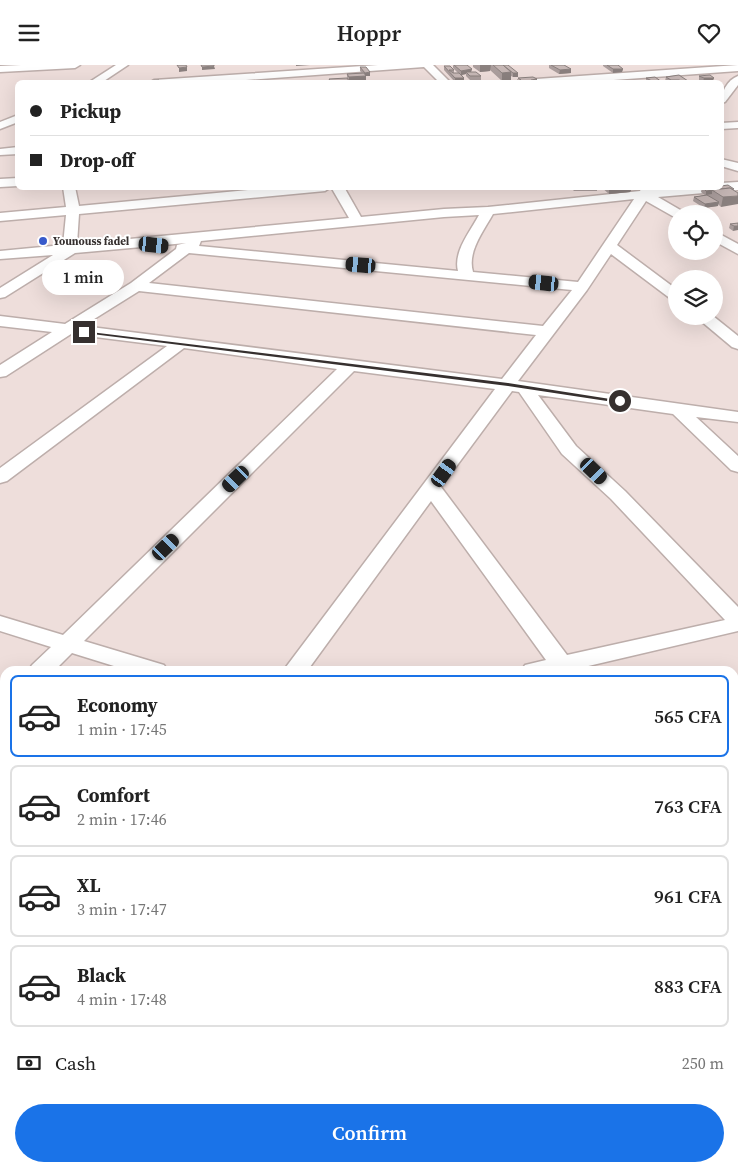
<!DOCTYPE html>
<html lang="en">
<head>
<meta charset="utf-8">
<style>
  :root { --surface:#fff; --page:#f2f2f2; --text:#222; --muted:#767676; --line:#e0e0e0; --accent:#1a73e8 }
  body { margin:0; font-family:"Source Serif 4",serif; background:var(--page); color:var(--text); height:100vh; display:flex; flex-direction:column; font-size:19px; white-space:nowrap }
  * { box-sizing:border-box; margin:0 }
  p { font-size:16px; color:var(--muted) }
  .icon { flex:none; width:28px; height:28px; fill:none; stroke:currentColor; stroke-width:2; stroke-linecap:round; stroke-linejoin:round }
  .map { position:relative; flex:1; overflow:hidden }
  .panel { position:absolute; left:0px; top:601px; width:739px; height:506px; display:flex; flex-direction:column; background:var(--surface); border-radius:15px 15px 0 0; box-shadow:0 5px 20px #0002 }
  .panel>* { flex:none }
  .top-card { position:absolute; left:15px; top:15px; width:709px; height:110px; border-radius:8px; box-shadow:0 5px 20px #0002; display:grid; align-content:center; height:110px; padding:0 15px; background:var(--surface) }
  .tools { position:absolute; left:668px; top:140px; display:grid; gap:10px }
  .tools a { display:grid; place-items:center; width:55px; height:55px; border-radius:50%; background:var(--surface); box-shadow:0 5px 20px #0002; font-size:25px }
  .end { position:absolute; width:22px; height:22px; margin:-11px; border:6px solid #36302f; background:#fff; box-shadow:0 0 0 2px #fff }
  .from { border-radius:50% }
  .bubble { position:absolute; height:35px; border-radius:18px; background:var(--surface); box-shadow:0 5px 20px #0002; font-size:16px; font-weight:600; line-height:35px; text-align:center }
  .car { position:absolute; width:15px; height:30px; margin:-15px -8px; border-radius:6px; box-shadow:0 0 4px 1px #0007; background:linear-gradient(#222 24%,#8ab4d8 0 40%,#222 0 76%,#8ab4d8 0 86%,#222 0) }
  .top-card b { display:flex; align-items:center; gap:18px; height:48px; font-size:19px }
  .top-card b+b { border-top:1px solid var(--line) }
  .top-card i { width:12px; height:12px; background:var(--text) }
  ul { padding:9px 0 0; list-style:none }
  li { display:flex; align-items:center; gap:15px; height:82px; margin:0 10px 8px; padding:0 5px; border:2px solid var(--line); border-radius:8px }
  li div { flex:1 }
  li b { display:block; font-size:19px }
  li em { font-style:normal; font-weight:600 }
  li.active { border-color:var(--accent) }
  li>.icon { width:45px; height:45px; stroke-width:1.5 }
  .pay { display:flex; align-items:center; gap:12px; height:55px; padding:0 15px; font-size:19px }
  .pay p { margin-inline-start:auto }
  .cta { display:flex; gap:10px; margin-top:auto; padding:10px 15px }
  .cta a { flex:1; height:58px; border-radius:30px; background:var(--accent); color:#fff; font-size:20px; font-weight:600; line-height:58px; text-align:center }
  header { display:flex; justify-content:space-between; align-items:center; height:65px; padding:0 15px; background:var(--surface); font-size:22px; font-weight:600 }
  .map>svg:first-child { display:block }
  .lines { fill:none; stroke-linecap:round; stroke-linejoin:round }
  .minor-casing { stroke:#bdaeab; stroke-width:3 }
  .minor { fill:#fff; fill-rule:evenodd }
  .wall { fill:#ab9e9d }
  .shaded-wall { fill:#8b817f }
  .building { fill:#c7b8b6; stroke:#8b817f }
  .route { fill:#36302f }
  .poi-dot { fill:#385acb; stroke:#fff; stroke-width:2 }
  .labels { text-anchor:middle; dominant-baseline:central; stroke-width:4; stroke-linejoin:round; paint-order:stroke }
  .far-poi-label { font-size:11px; font-weight:bold; fill:#36302f; stroke:#fff; text-anchor:start }
</style>
</head>
<body>
<header><svg class="icon" aria-label="menu" viewBox="0 0 24 24"><path d="M4 6h16M4 12h16M4 18h16"/></svg>Hoppr<svg class="icon" aria-label="heart" viewBox="0 0 24 24"><path d="M12 20l-8-8c-3-5 5-10 8-4 3-6 11-1 8 4z"/></svg></header>
<div class="map">
<svg width="738" height="1107" viewBox="0 0 738 1107">
  <rect width="100%" height="100%" fill="#eededb"/>
  <g class="lines">
    <defs>
      <g id="minor">
        <polygon points="21,0 80,0 75,3 0,7 0,1"/>
        <polygon points="116,0 128,0 101,18 88,18"/>
        <polygon points="378,0 433,0 451,18 440,18 424,2 205,18 149,18 154,15"/>
        <polygon points="738,0 738,6 572,18 517,18 522,15"/>
        <path d="M 738,11 L 738,20 L 725,37 L 721,38 C 721,28 727,15 738,11 Z"/>
        <polygon points="18,50 18,57 0,64 0,57"/>
        <polygon points="738,57 738,63 721,64 721,58"/>
        <polygon points="18,82 18,89 0,90 0,84"/>
        <polygon points="721,94 738,98 738,106 721,101"/>
        <polygon points="18,113 18,121 0,122 0,114"/>
        <path d="M 738,117 L 738,125 L 658,132 L 682,146 L 683,149 L 676,149 L 676,153 L 646,136 L 617,180 L 676,224 L 676,235 L 671,234 L 611,189 L 587,225 L 518,316 L 738,347 L 738,357 L 696,352 L 738,391 L 738,407 L 731,405 L 673,349 L 538,330 L 576,381 L 625,426 L 738,542 L 738,566 L 567,606 L 521,606 L 525,600 L 546,595 L 431,436 L 307,606 L 283,606 L 495,324 L 354,306 L 84,576 L 164,600 L 168,606 L 130,606 L 72,588 L 54,606 L 28,606 L 32,600 L 51,582 L 0,566 L 0,551 L 63,570 L 337,304 L 184,283 L 7,416 L 0,418 L 0,403 L 167,281 L 71,269 L 6,311 L 0,312 L 0,300 L 52,267 L 0,261 L 0,251 L 65,259 L 131,218 L 176,184 L 177,180 L 186,178 L 75,188 L 5,232 L 0,233 L 0,223 L 53,190 L 0,194 L 0,186 L 63,180 L 66,150 L 0,156 L 0,148 L 66,142 L 63,122 L 75,122 L 79,141 L 279,122 L 331,122 L 325,126 L 79,149 L 77,179 L 349,153 L 331,122 L 344,122 L 361,152 L 444,144 L 488,142 L 640,126 L 642,122 L 655,122 L 653,125 L 676,122 L 721,122 L 721,118 ZM 634,134 L 578,217 L 473,207 C 467,187 483,167 493,149 ZM 479,150 C 470,167 453,187 458,206 L 199,181 L 201,176 L 444,152 ZM 189,188 L 572,225 L 543,261 L 149,218 ZM 139,226 L 536,270 L 502,314 L 83,261 ZM 512,326 L 519,327 L 562,389 L 611,434 L 725,555 L 567,590 L 441,422 Z"/>
        <polygon points="714,166 738,179 738,189 714,176"/>
        <polygon points="695,251 713,251 738,271 738,284 732,282"/>
        <polygon points="5,632 5,653 0,655 0,634"/>
        <polygon points="738,717 738,737 734,738 734,718"/>
        <polygon points="738,968 738,999 734,1000 734,969"/>
        <polygon points="5,969 5,1004 0,1006 0,971"/>
        <polygon points="337,1102 373,1102 374,1107 338,1107"/>
        <polygon points="407,1102 451,1102 450,1107 405,1107"/>
      </g>
    </defs>
    <use href="#minor" class="minor-casing"/>
    <use href="#minor" class="minor"/>
  </g>
  <g class="wall">
    <polygon points="453,0 472,4 471,7 481,11 481,15 470,15 466,11 466,9 462,10 464,13 464,16 455,17 444,5 444,1 454,5 454,8 458,8 453,3"/>
    <polygon points="473,0 508,0 518,12 513,12 511,11 511,15 502,16 490,5 490,6 480,7 473,2"/>
    <polygon points="549,0 564,0 571,4 571,8 559,9 549,3"/>
    <polygon points="603,0 618,0 623,4 622,7 613,8 603,1"/>
    <polygon points="360,2 370,11 366,11 366,15 349,16 347,13 347,9 362,8 360,6"/>
    <polygon points="699,11 713,16 703,17 699,15"/>
    <polygon points="666,12 691,18 668,18 665,16"/>
    <polygon points="646,13 662,18 647,18 646,17"/>
    <polygon points="570,122 601,122 600,124 597,124 597,126 574,126"/>
    <polygon points="601,122 633,122 630,127 609,129"/>
    <polygon points="702,122 714,125 716,125 716,122 734,124 721,142 718,139 718,141 704,143 693,136 694,132 705,130 701,127"/>
    <polygon points="738,158 733,166 729,163 730,159"/>
    <polygon points="489,1102 528,1102 530,1107 489,1107"/>
  </g>
  <g class="shaded-wall">
    <polygon points="296,0 310,0 296,1"/>
    <polygon points="480,0 491,0 490,6 480,7"/>
    <polygon points="214,1 215,4 202,5 202,2"/>
    <polygon points="187,2 187,6 179,7 179,3"/>
    <polygon points="472,4 471,7 466,7 466,9 461,10 461,6"/>
    <polygon points="571,4 571,8 559,9 560,5"/>
    <polygon points="613,4 623,4 622,7 613,8"/>
    <polygon points="370,7 370,11 366,11 366,15 349,16 349,12 365,11 365,8"/>
    <polygon points="511,7 511,15 502,16 502,8"/>
    <rect x="513" y="8" width="5" height="4"/>
    <polygon points="455,13 464,13 464,16 455,17"/>
    <polygon points="704,13 714,13 713,16 703,17"/>
    <polygon points="537,14 537,18 530,18 531,15"/>
    <polygon points="671,15 679,15 679,18 674,16 674,18 670,18"/>
    <polygon points="609,122 633,122 630,127 609,129"/>
    <polygon points="712,125 712,129 706,130 706,126"/>
    <polygon points="738,131 738,139 721,142 723,132"/>
    <polygon points="719,137 718,141 704,143 705,139"/>
    <polygon points="734,161 738,161 738,165 733,166"/>
  </g>
  <g class="building">
    <polygon points="177,0 186,0 187,2 179,3"/>
    <polygon points="201,0 214,0 214,1 202,2"/>
    <polygon points="454,0 467,0 472,4 461,6"/>
    <polygon points="493,0 503,0 511,7 502,8"/>
    <polygon points="503,0 508,0 518,8 513,8"/>
    <polygon points="551,0 564,0 571,4 560,5"/>
    <polygon points="607,0 618,0 623,4 613,4"/>
    <polygon points="444,1 450,1 454,5 449,5 453,8 459,8 464,13 455,13"/>
    <polygon points="360,2 366,2 370,7 365,8"/>
    <polygon points="466,7 476,7 481,11 470,11"/>
    <polygon points="364,8 366,11 349,12 347,9"/>
    <polygon points="679,10 691,18 676,18 674,16 681,16 679,15 671,15 666,12"/>
    <polygon points="710,10 714,13 704,13 699,11"/>
    <polygon points="533,12 537,14 531,15 533,18 519,18 517,15 521,15 518,13"/>
    <polygon points="655,12 662,17 654,17 646,13"/>
    <polygon points="347,13 349,16 331,17 329,14"/>
    <polygon points="159,15 160,18 145,18 144,16"/>
    <polygon points="728,120 734,124 732,124 730,123 721,124 718,122 721,122 721,121"/>
    <polygon points="702,122 711,122 714,125 706,126"/>
    <polygon points="730,123 738,128 738,131 723,132 712,125"/>
    <polygon points="707,130 719,137 705,139 694,132"/>
    <polygon points="738,158 738,161 734,161 730,159"/>
    <polygon points="491,1102 528,1102 530,1107 493,1107"/>
  </g>
  <polygon class="route" points="82,266 508,318 623,336 620,338 508,321 84,268"/>
  <circle class="poi-dot" cx="43" cy="176" r="5"/>
  <g class="labels">
    <g class="far-poi-label">
      <text x="53" y="176">Younouss fadel</text>
    </g>
  </g>
</svg>
<div class="tools">
<a><svg class="icon" aria-label="locate" viewBox="0 0 24 24"><circle cx="12" cy="12" r="6"/><path d="M12 2v4M12 18v4M2 12h4M18 12h4"/></svg></a>
<a><svg class="icon" aria-label="layers" viewBox="0 0 24 24"><path d="M12 4l9 5-9 5-9-5zM3 14l9 5 9-5"/></svg></a>
</div>
<i class="end from" style="left:620px;top:336px"></i>
<i class="end" style="left:84px;top:267px"></i>
<div class="bubble" style="left:42px;top:195px;width:82px">1 min</div>
<i class="car" style="left:154px;top:180px;rotate:96deg"></i>
<i class="car" style="left:361px;top:200px;rotate:275deg"></i>
<i class="car" style="left:544px;top:218px;rotate:276deg"></i>
<i class="car" style="left:594px;top:406px;rotate:134deg"></i>
<i class="car" style="left:444px;top:408px;rotate:36deg"></i>
<i class="car" style="left:236px;top:414px;rotate:226deg"></i>
<i class="car" style="left:166px;top:482px;rotate:46deg"></i>
<div class="top-card">
<b><i class="from"></i>Pickup</b>
<b><i></i>Drop-off</b>
</div>
<section class="panel">
<ul>
<li class="active"><svg class="icon" aria-label="car" viewBox="0 0 24 24"><path d="M5 17H2v-5l4-1 3-4h7l3 4 3 1v5h-3M9 17h6M6 11h13"/><circle cx="7" cy="17" r="2"/><circle cx="17" cy="17" r="2"/></svg><div><b>Economy</b><p>1 min · 17:45</p></div><em>565 CFA</em></li>
<li><svg class="icon" aria-label="car" viewBox="0 0 24 24"><path d="M5 17H2v-5l4-1 3-4h7l3 4 3 1v5h-3M9 17h6M6 11h13"/><circle cx="7" cy="17" r="2"/><circle cx="17" cy="17" r="2"/></svg><div><b>Comfort</b><p>2 min · 17:46</p></div><em>763 CFA</em></li>
<li><svg class="icon" aria-label="car" viewBox="0 0 24 24"><path d="M5 17H2v-5l4-1 3-4h7l3 4 3 1v5h-3M9 17h6M6 11h13"/><circle cx="7" cy="17" r="2"/><circle cx="17" cy="17" r="2"/></svg><div><b>XL</b><p>3 min · 17:47</p></div><em>961 CFA</em></li>
<li><svg class="icon" aria-label="car" viewBox="0 0 24 24"><path d="M5 17H2v-5l4-1 3-4h7l3 4 3 1v5h-3M9 17h6M6 11h13"/><circle cx="7" cy="17" r="2"/><circle cx="17" cy="17" r="2"/></svg><div><b>Black</b><p>4 min · 17:48</p></div><em>883 CFA</em></li>
</ul>
<div class="pay"><svg class="icon" aria-label="cash" viewBox="0 0 24 24"><path d="M3 7h18v10H3z"/><circle cx="12" cy="12" r="2"/></svg>Cash<p>250 m</p></div>
<div class="cta"><a>Confirm</a></div>
</section>
</div>
</body>
</html>
